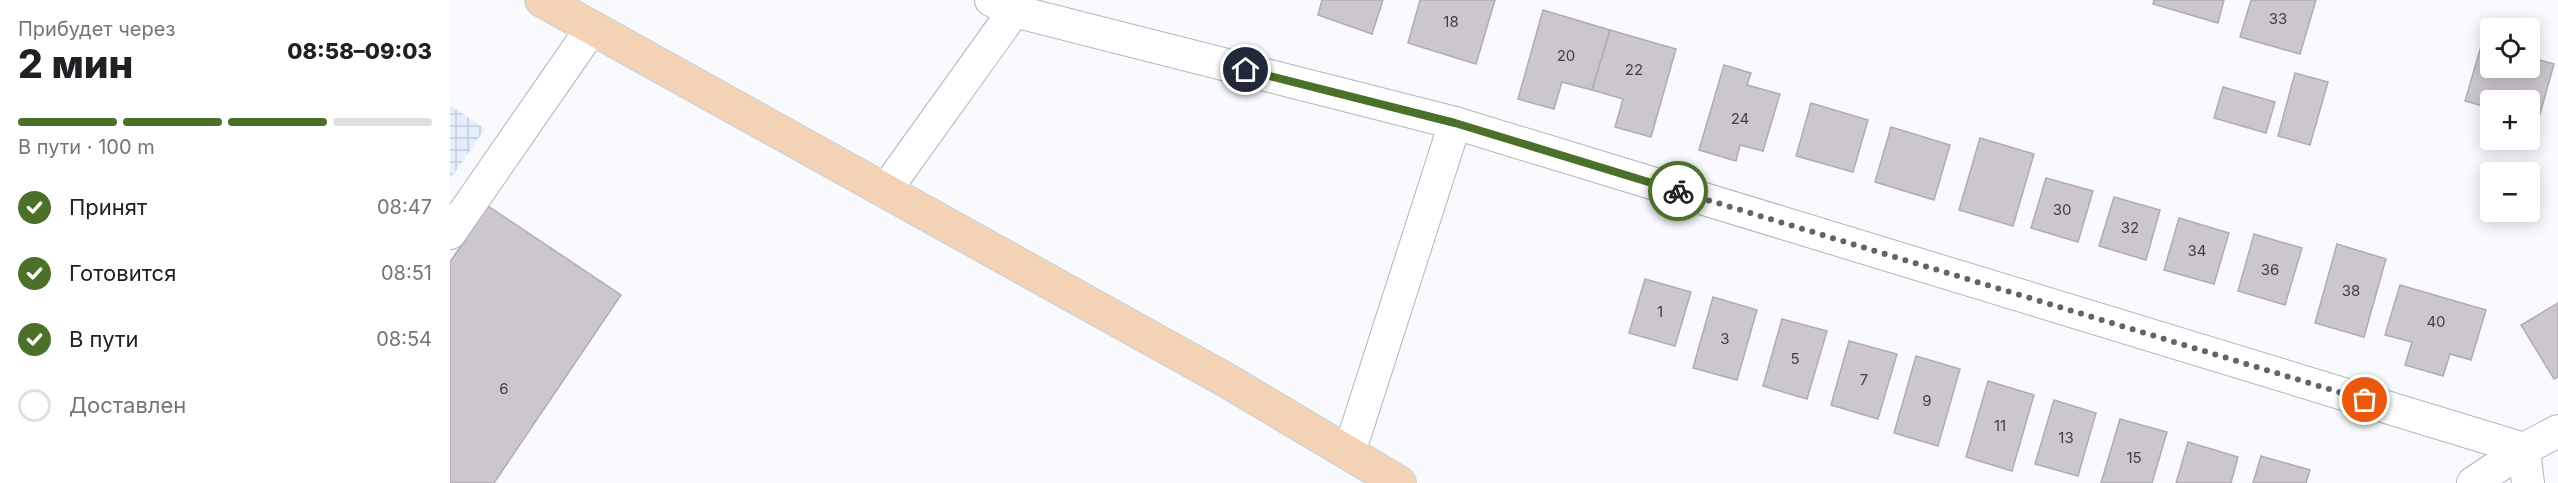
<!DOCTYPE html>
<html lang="ru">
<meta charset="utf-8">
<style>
body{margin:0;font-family:Inter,sans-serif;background:#f6f6f6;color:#202124;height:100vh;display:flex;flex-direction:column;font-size:22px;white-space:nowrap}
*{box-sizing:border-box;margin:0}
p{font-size:20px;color:#757577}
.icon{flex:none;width:33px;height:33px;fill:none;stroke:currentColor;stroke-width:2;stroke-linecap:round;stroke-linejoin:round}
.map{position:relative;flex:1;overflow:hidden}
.drawer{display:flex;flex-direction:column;background:#fff;width:450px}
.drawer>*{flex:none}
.tools{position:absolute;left:2030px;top:18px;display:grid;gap:12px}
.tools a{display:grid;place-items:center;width:60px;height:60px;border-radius:6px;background:#fff;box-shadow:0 3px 15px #0003;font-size:30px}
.pin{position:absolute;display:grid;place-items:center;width:51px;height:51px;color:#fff;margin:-26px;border:3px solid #fff;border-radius:50%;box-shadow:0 2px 6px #0007}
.courier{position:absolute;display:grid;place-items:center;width:60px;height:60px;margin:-30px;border:4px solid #4b702a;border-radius:50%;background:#fff;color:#222;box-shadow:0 2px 8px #0007}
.overview em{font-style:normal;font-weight:800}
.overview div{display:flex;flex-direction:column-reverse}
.overview{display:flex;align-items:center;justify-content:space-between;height:102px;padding:0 18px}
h1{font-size:39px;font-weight:800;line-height:45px}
.bar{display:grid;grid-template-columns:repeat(4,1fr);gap:9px 6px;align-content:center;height:72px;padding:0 18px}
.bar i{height:8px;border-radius:4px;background:#e0e0e0}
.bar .selected{background:#4b702a}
.bar p{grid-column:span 4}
ol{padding:0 18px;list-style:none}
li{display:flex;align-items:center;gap:18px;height:66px}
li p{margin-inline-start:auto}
li .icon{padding:6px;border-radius:50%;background:#4b702a;color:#fff;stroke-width:4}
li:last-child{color:#757577}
li i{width:33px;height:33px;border:3px solid #e0e0e0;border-radius:50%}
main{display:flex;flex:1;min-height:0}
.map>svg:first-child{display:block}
.industrial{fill:url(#industrial-grid)}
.building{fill:#ccc6ce;stroke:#b1acb3;stroke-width:1.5}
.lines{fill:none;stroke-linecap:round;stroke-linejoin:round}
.minor-casing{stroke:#b0b6bd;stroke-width:34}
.major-casing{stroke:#d4d5d5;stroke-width:36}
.minor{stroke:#fff;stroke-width:32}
.major{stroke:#f3d2b5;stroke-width:33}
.done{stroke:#626467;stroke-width:6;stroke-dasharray:0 10.8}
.route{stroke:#4b702a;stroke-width:8}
.labels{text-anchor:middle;stroke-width:6;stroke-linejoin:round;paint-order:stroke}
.number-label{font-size:15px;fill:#404044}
</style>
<main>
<section class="drawer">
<div class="overview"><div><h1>2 мин</h1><p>Прибудет через</p></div><em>08:58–09:03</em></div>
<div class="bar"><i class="selected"></i><i class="selected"></i><i class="selected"></i><i></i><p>В пути · 100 m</p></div>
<ol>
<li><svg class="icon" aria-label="check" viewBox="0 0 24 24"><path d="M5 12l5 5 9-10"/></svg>Принят<p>08:47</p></li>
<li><svg class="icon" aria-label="check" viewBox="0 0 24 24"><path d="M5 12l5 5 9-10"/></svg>Готовится<p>08:51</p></li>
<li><svg class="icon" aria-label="check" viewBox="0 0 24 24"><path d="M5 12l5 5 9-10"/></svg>В пути<p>08:54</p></li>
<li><i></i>Доставлен</li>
</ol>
</section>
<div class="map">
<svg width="2108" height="483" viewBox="0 0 2108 483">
<defs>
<pattern id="industrial-grid" width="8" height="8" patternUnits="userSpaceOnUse" patternTransform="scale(1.5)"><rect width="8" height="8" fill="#e4effd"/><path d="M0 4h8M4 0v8" fill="none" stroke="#c3ccd8"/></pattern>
</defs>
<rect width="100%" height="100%" fill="#f8fafd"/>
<polygon class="industrial" points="0,105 35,129 0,179"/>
<g class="building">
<polygon points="872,0 933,0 922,34 868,15"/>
<polygon points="970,0 1045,0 1026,64 958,43"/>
<polygon points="1704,0 1774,0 1768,23 1703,4"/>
<polygon points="1801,0 1866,0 1850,54 1790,37"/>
<polygon points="1093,10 1160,30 1142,90 1112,82 1104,109 1068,99"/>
<polygon points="1160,30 1226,49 1201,137 1165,127 1173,99 1142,90"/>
<polygon points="2032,43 2040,45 2040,68 2079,68 2079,57 2104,64 2088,121 2079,119 2079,100 2040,100 2040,108 2015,101"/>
<polygon points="1274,65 1301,73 1297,85 1330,94 1313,151 1290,145 1286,161 1249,150"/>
<polygon points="1845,73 1878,82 1860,145 1828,136"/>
<polygon points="1773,87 1825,102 1816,133 1764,118"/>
<polygon points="1361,103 1418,120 1403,172 1346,156"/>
<polygon points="1441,127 1500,145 1484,200 1425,182"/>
<polygon points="1530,138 1584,154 1563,226 1509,210"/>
<polygon points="1596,178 1643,191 1628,242 1581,228"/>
<polygon points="1664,197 1710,210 1696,260 1649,246"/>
<polygon points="38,206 171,295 44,483 0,483 0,262"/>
<polygon points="1729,218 1779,233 1764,284 1714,270"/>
<polygon points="1804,234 1852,248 1835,305 1788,291"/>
<polygon points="1887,244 1936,259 1914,337 1865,323"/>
<polygon points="1195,279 1241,292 1225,346 1179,333"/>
<polygon points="1950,285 2036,310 2021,360 2000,354 1993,376 1955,365 1962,342 1935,335"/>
<polygon points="1263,297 1307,310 1287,380 1243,368"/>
<polygon points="2108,303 2108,377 2104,379 2071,325"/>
<polygon points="1332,319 1377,331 1357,399 1313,386"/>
<polygon points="1399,341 1447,354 1428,419 1381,405"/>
<polygon points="1466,356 1510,369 1488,446 1444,433"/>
<polygon points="1538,381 1584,395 1562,471 1516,457"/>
<polygon points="1604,400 1646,413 1628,476 1585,464"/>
<polygon points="1670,419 1717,432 1702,483 1651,483"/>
<polygon points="1738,442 1788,457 1781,483 1726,483"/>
<polygon points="1811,456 1860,470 1856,483 1803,483"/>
</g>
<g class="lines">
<defs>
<g id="minor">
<polyline points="541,0 564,11 1005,123 2074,449"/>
<polyline points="435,191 564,11"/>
<polyline points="0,233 142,28"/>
<polyline points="2074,449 2078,483"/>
<polyline points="899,453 1005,123"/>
<polyline points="2023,483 2074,449 2108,431"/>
</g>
<polyline id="major" points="92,0 776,380 949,483"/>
</defs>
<use href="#minor" class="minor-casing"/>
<use href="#major" class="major-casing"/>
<use href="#minor" class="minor"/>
<use href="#major" class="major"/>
</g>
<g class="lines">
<polyline class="done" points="1228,191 1915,400"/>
<polyline class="route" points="796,70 1005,123 1228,191"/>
</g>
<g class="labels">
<g class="number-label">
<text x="1828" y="24">33</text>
<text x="1001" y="27">18</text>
<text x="1116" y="61">20</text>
<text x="1184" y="75">22</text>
<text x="1290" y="124">24</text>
<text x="1612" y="215">30</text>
<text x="1680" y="233">32</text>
<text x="1747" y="256">34</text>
<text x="1820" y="275">36</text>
<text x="1901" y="296">38</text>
<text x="1210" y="317">1</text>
<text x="1986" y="327">40</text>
<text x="1275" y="344">3</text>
<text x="1345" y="364">5</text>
<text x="1414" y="385">7</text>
<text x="54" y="394">6</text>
<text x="1477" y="406">9</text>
<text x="1550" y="431">11</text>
<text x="1616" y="443">13</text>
<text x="1684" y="463">15</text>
</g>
</g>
</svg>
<div class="tools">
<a><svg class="icon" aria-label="locate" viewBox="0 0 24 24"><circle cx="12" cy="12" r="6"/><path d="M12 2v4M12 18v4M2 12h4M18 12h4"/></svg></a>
<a>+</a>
<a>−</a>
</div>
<div class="pin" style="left:1915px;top:400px;background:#ea580c"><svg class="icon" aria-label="bag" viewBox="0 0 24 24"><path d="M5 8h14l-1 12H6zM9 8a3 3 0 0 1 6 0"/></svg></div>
<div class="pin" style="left:796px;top:70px;background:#1f2937"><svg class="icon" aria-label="home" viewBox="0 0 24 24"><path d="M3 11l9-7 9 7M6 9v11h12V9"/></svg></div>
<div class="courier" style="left:1228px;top:191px"><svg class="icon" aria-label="bike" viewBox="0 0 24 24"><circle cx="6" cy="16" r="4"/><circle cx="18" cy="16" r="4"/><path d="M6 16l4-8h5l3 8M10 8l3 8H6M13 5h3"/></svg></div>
</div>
</main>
